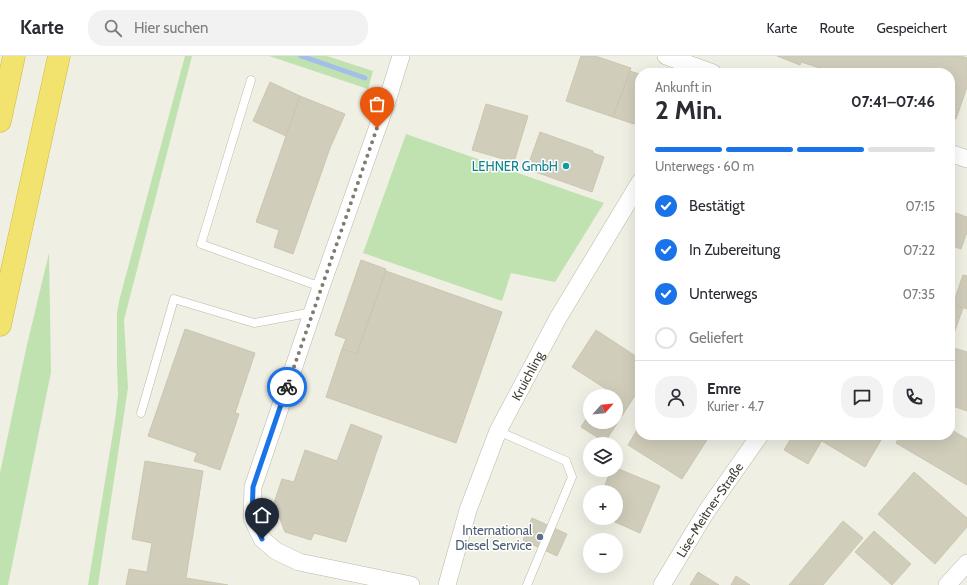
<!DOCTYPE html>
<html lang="de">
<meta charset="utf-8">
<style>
body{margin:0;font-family:Cabin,sans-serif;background:#f2f2f3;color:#2b2b33;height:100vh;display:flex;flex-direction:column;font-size:15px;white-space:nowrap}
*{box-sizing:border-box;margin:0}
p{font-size:13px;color:#7c7c81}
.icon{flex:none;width:22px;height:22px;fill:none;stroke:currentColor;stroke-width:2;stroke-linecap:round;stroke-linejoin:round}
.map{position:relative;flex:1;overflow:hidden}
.panel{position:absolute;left:635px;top:12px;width:320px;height:372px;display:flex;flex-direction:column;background:#fff;border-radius:16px;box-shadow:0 4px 16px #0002}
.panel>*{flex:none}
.needle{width:26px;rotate:63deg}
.fabs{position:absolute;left:583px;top:333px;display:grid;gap:8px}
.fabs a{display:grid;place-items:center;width:40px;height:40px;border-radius:50%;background:#fff;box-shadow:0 4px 16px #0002;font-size:20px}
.pin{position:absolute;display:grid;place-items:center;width:34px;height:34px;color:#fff;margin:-41px -17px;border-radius:50% 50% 50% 0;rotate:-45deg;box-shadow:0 0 4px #0007}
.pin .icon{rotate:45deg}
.courier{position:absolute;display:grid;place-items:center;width:40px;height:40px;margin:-20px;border:3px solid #1a73e8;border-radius:50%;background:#fff;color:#222;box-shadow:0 1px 5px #0007}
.headline em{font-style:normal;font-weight:700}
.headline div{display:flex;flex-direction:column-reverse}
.headline{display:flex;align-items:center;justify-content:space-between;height:68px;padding:0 20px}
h1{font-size:26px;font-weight:700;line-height:30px}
.bar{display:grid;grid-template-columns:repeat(4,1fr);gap:6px 4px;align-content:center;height:48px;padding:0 20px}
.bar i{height:5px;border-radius:3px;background:#e1e1e2}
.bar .selected{background:#1a73e8}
.bar p{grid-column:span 4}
.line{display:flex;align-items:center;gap:10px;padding:0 20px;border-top:1px solid #e1e1e2}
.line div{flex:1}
.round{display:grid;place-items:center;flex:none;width:42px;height:42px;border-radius:16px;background:#f2f2f3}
ol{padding:0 20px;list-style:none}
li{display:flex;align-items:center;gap:12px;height:44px}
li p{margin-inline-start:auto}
li .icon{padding:4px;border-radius:50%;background:#1a73e8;color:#fff;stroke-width:4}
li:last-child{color:#7c7c81}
li i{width:22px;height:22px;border:2px solid #e1e1e2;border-radius:50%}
header{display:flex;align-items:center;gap:24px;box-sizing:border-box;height:56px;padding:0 20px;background:#fff;border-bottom:1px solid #e1e1e2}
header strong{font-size:19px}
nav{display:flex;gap:22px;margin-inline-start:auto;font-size:14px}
.search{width:280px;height:36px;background:#f2f2f3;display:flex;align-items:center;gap:10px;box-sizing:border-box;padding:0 14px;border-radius:16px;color:#7c7c81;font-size:15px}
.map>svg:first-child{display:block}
.green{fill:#c0e2b0}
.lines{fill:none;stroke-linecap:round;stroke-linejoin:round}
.stream{stroke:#a4bee9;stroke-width:5}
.building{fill:#d1cdbb;stroke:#cbc6ae}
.service-casing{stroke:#bbb8a8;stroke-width:9}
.minor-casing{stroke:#bbb8a8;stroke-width:18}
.motorway-casing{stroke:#cfba40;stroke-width:23}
.service{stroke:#fff;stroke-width:8}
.minor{stroke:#fff;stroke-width:17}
.motorway{stroke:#f1e36e;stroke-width:22}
.done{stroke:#7f7d72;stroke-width:4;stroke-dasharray:0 7.2}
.route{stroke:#1a73e8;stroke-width:5}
.culture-dot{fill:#0f9aa8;stroke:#fff;stroke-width:1.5}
.service-dot{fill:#5c6f8a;stroke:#fff;stroke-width:1.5}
.labels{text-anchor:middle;stroke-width:3;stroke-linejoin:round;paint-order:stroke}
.culture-label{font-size:13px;fill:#0d838f;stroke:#fff;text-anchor:end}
.street-label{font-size:13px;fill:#424035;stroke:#fff}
.service-label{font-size:13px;fill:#4e5e75;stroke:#fff;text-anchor:end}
</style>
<header>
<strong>Karte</strong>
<div class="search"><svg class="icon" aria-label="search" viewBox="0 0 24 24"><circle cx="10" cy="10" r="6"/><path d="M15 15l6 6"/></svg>Hier suchen</div>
<nav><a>Karte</a><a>Route</a><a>Gespeichert</a></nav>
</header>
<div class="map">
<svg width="967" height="529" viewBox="0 0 967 529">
<rect width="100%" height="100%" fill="#f0efe4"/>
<g class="green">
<polygon points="185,0 192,0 124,264 128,332 98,529 88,529 115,364 118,339 117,311 117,257 119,245"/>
<polygon points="269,0 327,0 373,15 368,33"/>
<polygon points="406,78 604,147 555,226 511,217 502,245 363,197"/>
<polygon points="49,197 51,316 8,529 0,529 0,417 26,293"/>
</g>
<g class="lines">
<polyline class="stream" points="301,0 365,22"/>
</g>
<g class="building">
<polygon points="581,0 595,0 631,12 613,61 566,45"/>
<polygon points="777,0 961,0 967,2 967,31 956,63 950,61 950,17 824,17 819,15 820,12 801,6 800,9"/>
<polygon points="630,15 639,18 636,27 640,29 640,56 634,68 613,61"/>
<polygon points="270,26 300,40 286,80 253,65"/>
<polygon points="300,40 345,58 330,92 293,198 274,191 279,174 256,166"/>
<polygon points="486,48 528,60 514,106 472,94"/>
<polygon points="540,76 593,95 593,97 604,101 592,136 530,114 533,106 530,104"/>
<polygon points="950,155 967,161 967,176 961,193 950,189"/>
<polygon points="361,204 386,213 357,298 342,293 346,283 335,279"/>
<polygon points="386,215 502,256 456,387 326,341 342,293 357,298"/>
<polygon points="963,219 967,220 967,253 953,248"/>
<polygon points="950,247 963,252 954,277 950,275"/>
<polygon points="185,273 255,297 235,357 239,358 220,414 194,405 197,397 148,380"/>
<polygon points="596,274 640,303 640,332 605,386 581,371 590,357 590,366 616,366 616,340 601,340 606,333 572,311"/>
<polygon points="950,291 967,296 967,355 950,349"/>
<polygon points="351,368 382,380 346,486 314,477 311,484 285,476 274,447 282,423 294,426 305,394 337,405"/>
<polygon points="640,369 640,379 710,379 682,423 628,389"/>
<polygon points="950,373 967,383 967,429 896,387 900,379 950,379"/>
<polygon points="793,379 825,379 808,408 784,394"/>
<polygon points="825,379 884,379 865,411 822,385"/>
<polygon points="145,405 203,415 186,522 228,529 126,529 129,513 147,516 152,487 132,483"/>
<polygon points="616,412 660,430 640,477 606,462 616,462 616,436 602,436 611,414 616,414"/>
<polygon points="914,416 967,462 967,471 935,508 878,458"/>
<polygon points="532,462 567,478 557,500 523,484"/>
<polygon points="843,465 863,482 823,529 789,529"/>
<polygon points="874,475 911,508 892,529 855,496"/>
<polygon points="698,516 719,529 690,529"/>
<polygon points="736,520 750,529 731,529"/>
</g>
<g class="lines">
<defs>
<g id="service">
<polyline points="251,24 201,188 321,231"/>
<polyline points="141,357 174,243 254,267 313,256"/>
<polyline points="498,375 566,405 572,421 527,529"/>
</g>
<g id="minor">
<polyline points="401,0 387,45 321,231 253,431 252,462 262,483 276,495 299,506 411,529"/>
<polyline points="666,0 713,17"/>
<polyline points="950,97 967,103"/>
<path id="s1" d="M447,529l21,-75 30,-79 60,-113 82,-136"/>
<path id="s2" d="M662,529l44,-73 54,-77"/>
<polyline points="947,529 967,507"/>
</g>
<g id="motorway">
<polyline points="0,65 14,0"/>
<polyline points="0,269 59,0"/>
</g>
</defs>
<use href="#service" class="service-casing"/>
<use href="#minor" class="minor-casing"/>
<use href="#motorway" class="motorway-casing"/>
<use href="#service" class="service"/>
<use href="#minor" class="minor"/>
<use href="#motorway" class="motorway"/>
</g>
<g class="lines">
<polyline class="done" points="287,331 377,72"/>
<polyline class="route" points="262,483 252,462 253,431 287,331"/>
</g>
<circle class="culture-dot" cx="566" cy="110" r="4"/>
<circle class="service-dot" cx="540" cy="481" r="4"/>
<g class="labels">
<g class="culture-label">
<text x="558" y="115">LEHNER GmbH</text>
</g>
<g class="street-label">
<text dy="5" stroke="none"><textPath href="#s1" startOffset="225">Kruichling</textPath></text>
<text dy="5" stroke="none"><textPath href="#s2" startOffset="89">Lise-Meitner-Straße</textPath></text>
</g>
<g class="service-label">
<text x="532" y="479">International<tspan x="532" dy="15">Diesel Service</tspan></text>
</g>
</g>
</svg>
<div class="fabs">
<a><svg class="needle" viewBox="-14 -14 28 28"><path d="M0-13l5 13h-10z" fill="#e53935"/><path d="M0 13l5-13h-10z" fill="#7c7c81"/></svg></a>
<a><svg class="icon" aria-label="layers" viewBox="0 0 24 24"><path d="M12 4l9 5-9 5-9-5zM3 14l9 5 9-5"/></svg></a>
<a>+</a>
<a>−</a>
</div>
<div class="pin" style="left:377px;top:72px;background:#ea580c"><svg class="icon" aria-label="bag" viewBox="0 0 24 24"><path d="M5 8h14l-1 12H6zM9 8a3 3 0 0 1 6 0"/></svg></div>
<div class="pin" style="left:262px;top:483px;background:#1f2937"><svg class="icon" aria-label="home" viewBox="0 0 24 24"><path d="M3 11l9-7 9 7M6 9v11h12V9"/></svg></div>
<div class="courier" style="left:287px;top:331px"><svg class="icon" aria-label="bike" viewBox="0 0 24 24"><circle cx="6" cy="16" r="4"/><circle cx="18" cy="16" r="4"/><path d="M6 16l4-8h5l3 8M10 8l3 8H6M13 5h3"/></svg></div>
<section class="panel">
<div class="headline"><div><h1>2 Min.</h1><p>Ankunft in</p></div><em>07:41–07:46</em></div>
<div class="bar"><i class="selected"></i><i class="selected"></i><i class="selected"></i><i></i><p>Unterwegs · 60 m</p></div>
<ol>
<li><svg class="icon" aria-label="check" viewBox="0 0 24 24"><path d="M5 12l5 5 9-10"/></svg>Bestätigt<p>07:15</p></li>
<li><svg class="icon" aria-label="check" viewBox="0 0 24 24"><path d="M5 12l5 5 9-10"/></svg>In Zubereitung<p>07:22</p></li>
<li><svg class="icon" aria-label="check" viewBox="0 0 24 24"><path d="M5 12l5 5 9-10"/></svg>Unterwegs<p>07:35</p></li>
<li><i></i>Geliefert</li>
</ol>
<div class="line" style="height:72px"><a class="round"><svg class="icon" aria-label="person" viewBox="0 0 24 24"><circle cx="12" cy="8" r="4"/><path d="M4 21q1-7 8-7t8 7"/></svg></a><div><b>Emre</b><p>Kurier · 4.7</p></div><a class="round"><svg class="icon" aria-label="chat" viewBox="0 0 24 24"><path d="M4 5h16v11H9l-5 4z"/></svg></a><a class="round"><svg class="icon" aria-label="phone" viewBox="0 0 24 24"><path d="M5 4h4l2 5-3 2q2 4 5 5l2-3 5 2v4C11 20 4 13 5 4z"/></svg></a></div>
</section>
</div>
